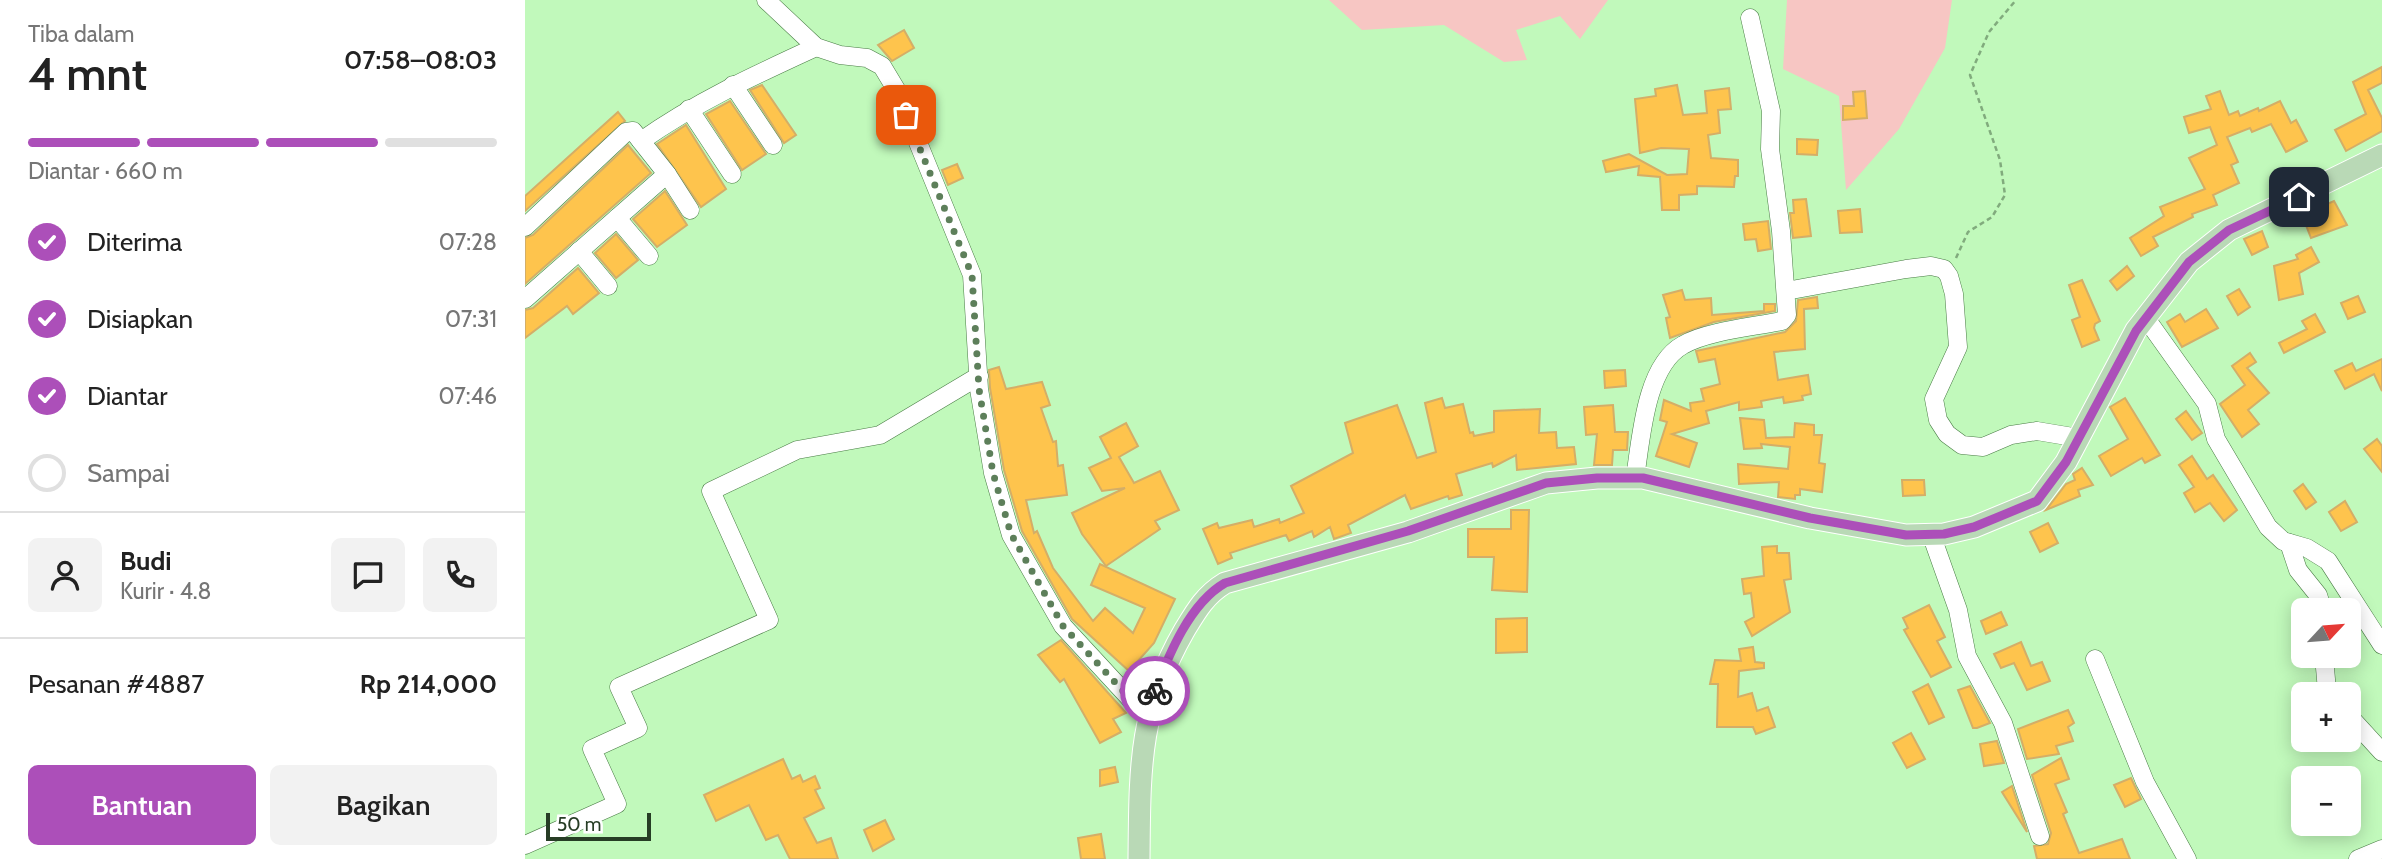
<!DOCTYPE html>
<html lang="id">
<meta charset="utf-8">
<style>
body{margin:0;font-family:Cabin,sans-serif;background:#f2f2f2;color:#222;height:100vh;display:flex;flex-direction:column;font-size:26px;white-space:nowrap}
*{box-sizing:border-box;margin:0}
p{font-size:23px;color:#767676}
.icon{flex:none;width:38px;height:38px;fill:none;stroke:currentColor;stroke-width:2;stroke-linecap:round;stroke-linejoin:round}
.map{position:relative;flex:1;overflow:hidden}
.drawer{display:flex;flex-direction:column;background:#fff;width:525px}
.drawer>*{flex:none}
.needle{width:46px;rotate:64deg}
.fabs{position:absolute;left:1766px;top:598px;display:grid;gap:14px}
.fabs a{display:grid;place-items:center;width:70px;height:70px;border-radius:10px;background:#fff;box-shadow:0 4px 18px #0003;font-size:35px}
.scale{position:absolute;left:21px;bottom:18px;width:105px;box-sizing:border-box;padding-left:7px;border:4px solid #273d25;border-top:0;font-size:19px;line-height:24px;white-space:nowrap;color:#273d25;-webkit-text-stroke:5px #fff;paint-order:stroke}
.pin{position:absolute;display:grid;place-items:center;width:60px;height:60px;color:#fff;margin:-30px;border-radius:14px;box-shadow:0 4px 10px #0006}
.courier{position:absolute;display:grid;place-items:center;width:70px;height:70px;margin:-35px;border:5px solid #ac4fb9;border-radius:50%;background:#fff;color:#222;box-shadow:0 2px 9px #0007}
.headline em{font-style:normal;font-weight:600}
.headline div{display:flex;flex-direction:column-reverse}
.headline{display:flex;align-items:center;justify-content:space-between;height:119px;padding:0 28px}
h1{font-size:46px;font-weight:600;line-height:52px}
.bar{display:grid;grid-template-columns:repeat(4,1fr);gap:10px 7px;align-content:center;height:84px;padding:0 28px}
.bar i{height:9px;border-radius:5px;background:#e0e0e0}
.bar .on{background:#ac4fb9}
.bar p{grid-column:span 4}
.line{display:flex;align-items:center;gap:18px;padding:0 28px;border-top:2px solid #e0e0e0}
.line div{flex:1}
.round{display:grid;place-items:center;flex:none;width:74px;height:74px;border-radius:10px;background:#f2f2f2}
ol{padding:0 28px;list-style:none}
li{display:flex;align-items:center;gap:21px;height:77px}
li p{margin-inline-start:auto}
li .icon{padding:7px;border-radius:50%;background:#ac4fb9;color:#fff;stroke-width:4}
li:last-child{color:#767676}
li i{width:38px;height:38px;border:4px solid #e0e0e0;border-radius:50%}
.action{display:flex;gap:14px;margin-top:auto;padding:14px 28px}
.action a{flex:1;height:80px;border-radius:10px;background:#ac4fb9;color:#fff;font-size:28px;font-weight:600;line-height:80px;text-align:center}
.action a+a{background:#f2f2f2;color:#222}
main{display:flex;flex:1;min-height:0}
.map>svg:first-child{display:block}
.green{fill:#f7c6c3}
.building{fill:#fec44d;stroke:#d4ae67;stroke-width:2}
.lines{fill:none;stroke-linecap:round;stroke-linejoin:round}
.minor-casing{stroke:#497c45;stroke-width:19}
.major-casing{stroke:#fff;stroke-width:23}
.path{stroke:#81ab7d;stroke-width:2.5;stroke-dasharray:5 3.5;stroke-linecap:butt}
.minor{stroke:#fff;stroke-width:18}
.major{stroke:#b9d9b6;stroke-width:21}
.done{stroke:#5d7f5a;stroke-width:7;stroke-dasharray:0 12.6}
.route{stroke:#ac4fb9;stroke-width:9}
</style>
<main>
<section class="drawer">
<div class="headline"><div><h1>4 mnt</h1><p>Tiba dalam</p></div><em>07:58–08:03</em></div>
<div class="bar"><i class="on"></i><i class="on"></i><i class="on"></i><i></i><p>Diantar · 660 m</p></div>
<ol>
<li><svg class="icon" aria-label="check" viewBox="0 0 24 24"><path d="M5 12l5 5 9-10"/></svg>Diterima<p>07:28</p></li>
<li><svg class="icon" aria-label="check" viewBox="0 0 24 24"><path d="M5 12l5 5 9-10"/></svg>Disiapkan<p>07:31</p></li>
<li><svg class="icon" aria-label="check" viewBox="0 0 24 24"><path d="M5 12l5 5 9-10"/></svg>Diantar<p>07:46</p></li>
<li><i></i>Sampai</li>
</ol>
<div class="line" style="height:126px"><a class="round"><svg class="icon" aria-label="person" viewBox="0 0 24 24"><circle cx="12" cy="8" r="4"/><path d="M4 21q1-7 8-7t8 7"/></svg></a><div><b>Budi</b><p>Kurir · 4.8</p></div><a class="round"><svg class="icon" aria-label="chat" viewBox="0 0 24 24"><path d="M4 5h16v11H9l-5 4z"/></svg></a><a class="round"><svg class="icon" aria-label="phone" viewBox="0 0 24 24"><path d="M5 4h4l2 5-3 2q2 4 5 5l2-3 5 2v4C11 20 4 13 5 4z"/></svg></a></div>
<div class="line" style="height:91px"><div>Pesanan #4887</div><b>Rp 214,000</b></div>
<div class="action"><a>Bantuan</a><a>Bagikan</a></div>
</section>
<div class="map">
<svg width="1857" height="859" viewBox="0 0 1857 859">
<rect width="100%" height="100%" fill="#c1f9bb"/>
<g class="green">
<polygon points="804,0 1083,0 1055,39 1035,16 991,30 1002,60 979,62 919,25 837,30"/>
<polygon points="1262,0 1427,0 1420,48 1374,129 1321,190 1314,96 1258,69"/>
</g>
<g class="building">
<polygon points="379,30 389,48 367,61 353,45"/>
<polygon points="1857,67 1857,83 1843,90 1857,118 1857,131 1821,151 1810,130 1841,114 1828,82"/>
<polygon points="237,85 271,135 259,143 225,90"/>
<polygon points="1152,85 1158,115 1182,113 1180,91 1204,88 1206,109 1193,110 1195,133 1183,135 1186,158 1213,160 1213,176 1210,176 1209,187 1172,186 1172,194 1154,195 1154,210 1137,210 1135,177 1113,175 1114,166 1081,172 1078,161 1104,154 1142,175 1162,174 1164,149 1136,148 1115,153 1110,99 1131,96 1130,89"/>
<polygon points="1340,91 1342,118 1318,120 1318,106 1329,106 1328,92"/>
<polygon points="1695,91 1704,115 1713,111 1715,116 1733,108 1734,111 1755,101 1766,123 1771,120 1782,141 1761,152 1746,124 1727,132 1725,128 1702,137 1713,162 1706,165 1714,183 1688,195 1692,205 1667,214 1668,217 1628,237 1633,246 1616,256 1605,238 1639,216 1635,207 1680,189 1664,158 1692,145 1685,127 1664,133 1659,117 1686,109 1681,96"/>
<polygon points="205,101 241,154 217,170 181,114"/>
<polygon points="93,112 100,121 0,211 0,196"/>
<polygon points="161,125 201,189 176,207 132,144"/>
<polygon points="1272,139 1293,140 1292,155 1272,154"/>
<polygon points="103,145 126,173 0,284 0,238 8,235"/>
<polygon points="432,164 438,178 423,185 417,170"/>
<polygon points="140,191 162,225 132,247 108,219"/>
<polygon points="1281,199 1286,236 1268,238 1265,213 1269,213 1268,200"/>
<polygon points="1809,201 1822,225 1786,238 1777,215"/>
<polygon points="1335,209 1337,232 1315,233 1313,211"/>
<polygon points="1243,221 1246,249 1233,251 1231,239 1220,240 1218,224"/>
<polygon points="1737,231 1743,247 1727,255 1719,239"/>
<polygon points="91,234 113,260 91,278 70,253"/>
<polygon points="1786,247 1794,262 1774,273 1778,294 1754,300 1749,266 1773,259 1771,255"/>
<polygon points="1602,266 1609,276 1592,290 1585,281"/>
<polygon points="53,268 74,293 48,314 42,306 0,338 0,310 8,308"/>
<polygon points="1557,280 1575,321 1570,324 1569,328 1574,340 1557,347 1547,320 1555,317 1544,285"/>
<polygon points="1714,289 1725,307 1713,315 1702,296"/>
<polygon points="1157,290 1160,300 1186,298 1187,315 1239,311 1239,304 1250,304 1250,311 1189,322 1145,338 1141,318 1145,317 1138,295"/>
<polygon points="1833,296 1840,312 1823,319 1816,303"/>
<polygon points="1292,297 1293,308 1279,309 1280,349 1249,352 1253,380 1283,375 1286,394 1277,396 1278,400 1259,403 1258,397 1236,401 1237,407 1214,410 1214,402 1181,411 1184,423 1147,434 1172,443 1164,467 1131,456 1142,422 1135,420 1139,400 1166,411 1165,403 1179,401 1176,389 1195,384 1190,359 1174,362 1171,351 1260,332 1271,321 1273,300"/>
<polygon points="1681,309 1693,328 1657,347 1642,322 1655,314 1660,322"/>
<polygon points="1790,314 1800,332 1759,353 1754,343 1782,329 1777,321"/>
<polygon points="1725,353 1731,362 1722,368 1744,393 1723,410 1734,424 1717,437 1695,404 1720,385 1707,366"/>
<polygon points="1857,359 1857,391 1849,374 1820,389 1810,371 1827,363 1831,371"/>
<polygon points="474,367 481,389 517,382 525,405 516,408 528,442 531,441 533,466 538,465 542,495 501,500 509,533 512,531 528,568 568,621 580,608 608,633 620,608 566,585 575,564 650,599 629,643 604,671 547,619 497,531 479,470 465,388 464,370"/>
<polygon points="1100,370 1101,386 1080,388 1079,371"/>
<polygon points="917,398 920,408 938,404 945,433 948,432 949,436 969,432 969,411 1015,409 1014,433 1031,432 1032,448 1049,447 1051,464 992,470 991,455 968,467 967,463 931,474 937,495 924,499 923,496 886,509 880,495 823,525 826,533 809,539 805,527 789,537 787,531 764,541 761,535 705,553 707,558 693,564 678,529 692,523 694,528 727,520 729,527 754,519 755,523 779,513 766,486 828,453 820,423 872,405 892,458 911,452 900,403"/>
<polygon points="1600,398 1635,455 1620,463 1617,458 1586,476 1574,456 1603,439 1585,407"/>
<polygon points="1088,405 1090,432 1103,432 1102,450 1088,450 1087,465 1069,465 1072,434 1061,435 1059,407"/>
<polygon points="1661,411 1677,433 1667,440 1651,419"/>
<polygon points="1215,418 1239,420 1241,438 1269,437 1270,423 1289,425 1289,435 1297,435 1294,463 1300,464 1297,492 1275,489 1275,495 1270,495 1270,499 1253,497 1254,482 1214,484 1213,464 1263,469 1265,447 1236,444 1237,448 1219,449"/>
<polygon points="601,423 613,446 594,457 609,483 635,471 654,510 630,521 635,529 581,566 557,534 547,513 600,488 577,491 564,468 586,458 575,437"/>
<polygon points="1852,439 1857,446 1857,472 1839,449"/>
<polygon points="1667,456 1682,479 1688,475 1712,510 1699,521 1685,503 1670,512 1659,493 1669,487 1654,465"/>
<polygon points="1557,468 1568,485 1553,490 1555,496 1521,510 1541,484 1550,480 1548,474"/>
<polygon points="1377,480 1399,480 1400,495 1378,496"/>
<polygon points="1778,484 1791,502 1781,509 1769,491"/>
<polygon points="1820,501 1832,522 1816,531 1804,512"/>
<polygon points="986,510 1004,510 1002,592 967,590 969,557 943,557 943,529 986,529"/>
<polygon points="1523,523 1533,543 1515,552 1505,532"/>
<polygon points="1252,546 1252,553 1264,553 1266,579 1259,580 1265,612 1227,636 1220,622 1229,617 1226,593 1219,594 1217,579 1239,576 1237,547"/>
<polygon points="1404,605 1420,637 1412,641 1426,667 1406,677 1379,630 1383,628 1378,618"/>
<polygon points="1476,612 1482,625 1461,634 1456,621"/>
<polygon points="1002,618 1002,652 971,653 971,619"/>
<polygon points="536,640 601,713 588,719 596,732 575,743 539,679 535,682 513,655"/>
<polygon points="1496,642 1506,666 1517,662 1525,681 1502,690 1489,663 1476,668 1469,654"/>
<polygon points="1228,647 1230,662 1239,663 1239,668 1214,671 1213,697 1227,693 1232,711 1243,707 1250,727 1231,734 1228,727 1192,727 1193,684 1185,684 1190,660 1216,661 1214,649"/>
<polygon points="1403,684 1419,717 1404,724 1388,692"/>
<polygon points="1445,686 1465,723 1452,728 1448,728 1433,690"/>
<polygon points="1543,710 1549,723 1543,727 1548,741 1531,746 1534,754 1502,759 1493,729"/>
<polygon points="1386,733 1400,759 1382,768 1368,743"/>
<polygon points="1472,741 1479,763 1459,766 1455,744"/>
<polygon points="1536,758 1544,779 1530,784 1542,812 1538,814 1554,853 1597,839 1605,859 1512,859 1509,846 1523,844 1526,833 1507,775"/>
<polygon points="258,759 267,779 275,775 278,782 290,776 295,788 290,790 299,808 279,818 292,843 306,838 313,859 265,859 253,835 241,840 224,805 191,821 179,795"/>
<polygon points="590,767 593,782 575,786 575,770"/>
<polygon points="1606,778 1616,799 1600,807 1589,785"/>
<polygon points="1487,786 1502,832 1477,792"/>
<polygon points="360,820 369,839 348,851 339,830"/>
<polygon points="576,834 580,859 556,859 553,838"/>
</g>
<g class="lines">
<defs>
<g id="minor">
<polyline points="241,0 291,47 315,55 342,58 357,66 372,91 447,275 454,389 468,473 486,535 538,626 622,717"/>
<polyline points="208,85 248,145"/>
<polyline points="164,109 207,174"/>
<path d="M116,141c55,-39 114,-66 175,-94"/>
<polyline points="142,174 165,210"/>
<polyline points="92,218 124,256"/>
<polyline points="0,227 101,132 108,131 142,174 0,299"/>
<polyline points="54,251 83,286"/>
<polyline points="1261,291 1381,269 1406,266 1419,269 1424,276 1429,294 1433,347 1409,399 1413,420 1422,434 1437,445 1458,447 1486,435 1512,431 1554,438"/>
<polyline points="1620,317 1682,404 1691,439 1743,527 1758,541 1782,548 1803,561 1857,645"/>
<path d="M1110,478c6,-38 10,-112 48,-133 24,-14 70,-18 99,-24l5,-6 -6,-84 -11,-82 1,-38 -21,-93"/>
<polyline points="1406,534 1433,610 1442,656 1478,723 1515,836"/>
<polyline points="1764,543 1773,570 1793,595 1798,611"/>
<polyline points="1799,656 1802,691 1805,695"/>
<polyline points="1570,659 1620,782 1662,859"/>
<polyline points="1824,716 1857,752"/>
<polyline points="0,845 92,804 67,749 113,728 94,687 244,620 186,491 272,450 355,435 454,376"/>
<polyline points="1833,859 1857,849"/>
</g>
<path id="major" d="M614,859c1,-89 -1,-148 45,-228 12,-20 21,-36 41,-48l183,-51 138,-49 51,-5h46l167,40 96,17 38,-1 30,-7 63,-26 29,-39 70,-132 53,-68 40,-32 153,-75"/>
</defs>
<use href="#minor" class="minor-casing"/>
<use href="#major" class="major-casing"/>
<polyline class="path" points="1431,258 1443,232 1467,217 1480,195 1475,160 1445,75 1464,32 1491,0"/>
<use href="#minor" class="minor"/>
<use href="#major" class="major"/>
</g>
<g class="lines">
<polyline class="done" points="381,115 447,275 454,389 468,473 486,534 538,626 622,717 630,691"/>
<path class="route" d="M630,691c14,-37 35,-88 70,-108l183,-52 138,-48 51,-5h46l167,40 96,17 38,-1 30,-7 63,-26 29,-39 70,-131 53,-69 40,-32 70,-33"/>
</g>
</svg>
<div class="fabs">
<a><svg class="needle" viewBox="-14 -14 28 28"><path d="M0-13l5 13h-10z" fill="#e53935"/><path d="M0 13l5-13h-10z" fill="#767676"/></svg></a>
<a>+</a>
<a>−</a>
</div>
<div class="scale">50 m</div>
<div class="pin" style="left:381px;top:115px;background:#ea580c"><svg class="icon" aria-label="bag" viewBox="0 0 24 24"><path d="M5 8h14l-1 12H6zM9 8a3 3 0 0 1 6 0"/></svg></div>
<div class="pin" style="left:1774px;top:197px;background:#1f2937"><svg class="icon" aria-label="home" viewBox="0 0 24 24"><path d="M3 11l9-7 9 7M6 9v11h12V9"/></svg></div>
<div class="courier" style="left:630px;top:691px"><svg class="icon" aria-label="bike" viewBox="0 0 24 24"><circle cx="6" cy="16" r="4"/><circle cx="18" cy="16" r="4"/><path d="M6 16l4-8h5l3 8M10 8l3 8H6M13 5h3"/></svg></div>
</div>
</main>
